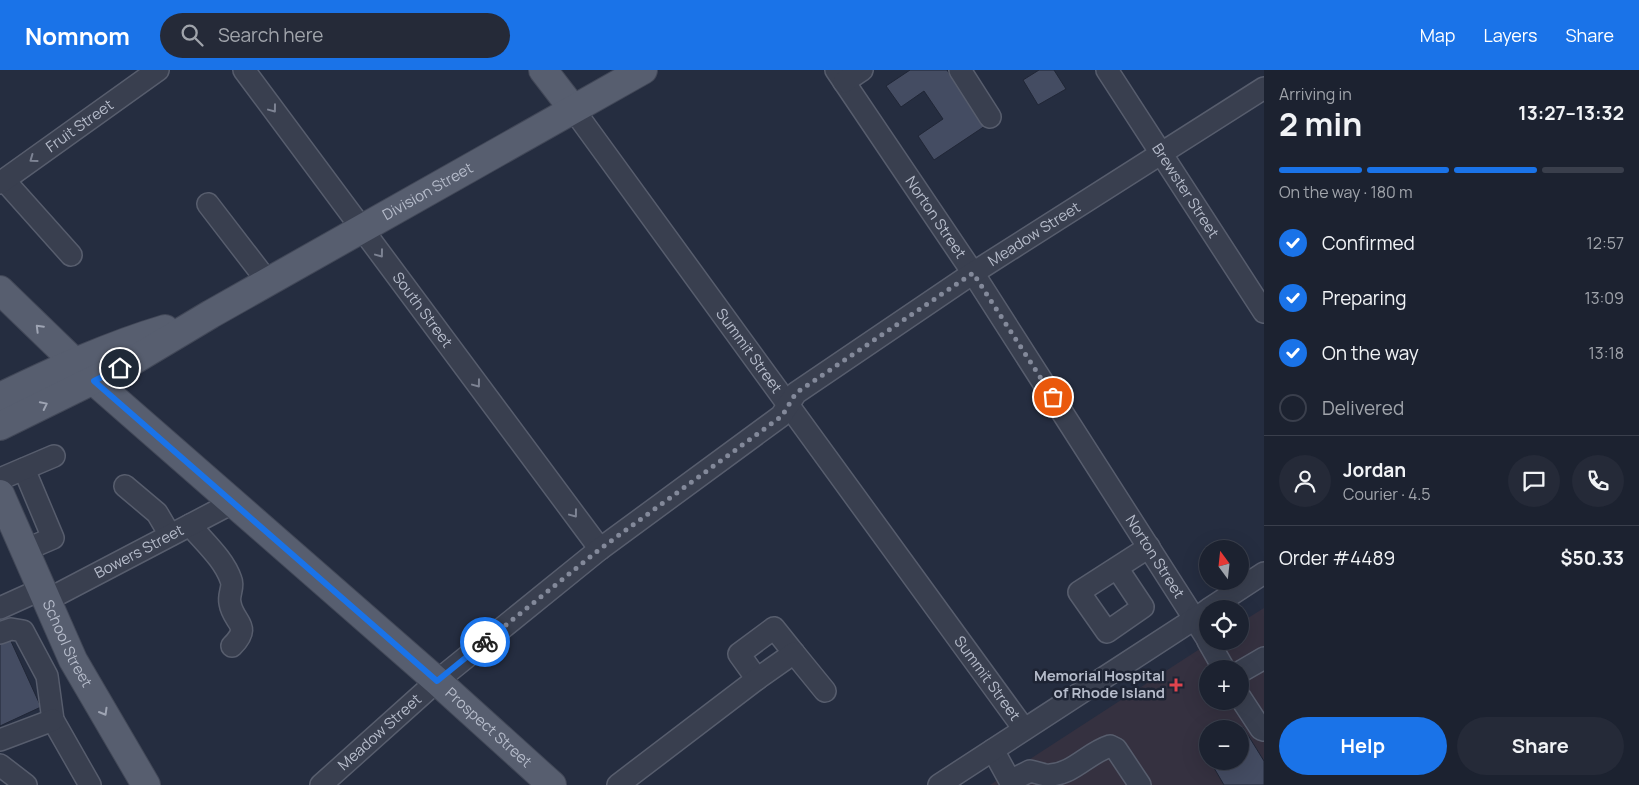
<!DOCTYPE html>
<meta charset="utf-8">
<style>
body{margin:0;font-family:Manrope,sans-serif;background:#252a38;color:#f1f3f6;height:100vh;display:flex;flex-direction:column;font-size:19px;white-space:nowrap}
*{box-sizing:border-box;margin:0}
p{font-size:16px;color:#a0a4ab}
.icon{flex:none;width:28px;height:28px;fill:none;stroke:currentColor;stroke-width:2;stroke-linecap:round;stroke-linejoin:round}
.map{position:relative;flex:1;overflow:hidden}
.panel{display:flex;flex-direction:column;background:#1c2230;width:375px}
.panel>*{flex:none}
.needle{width:32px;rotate:345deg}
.controls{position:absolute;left:1199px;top:470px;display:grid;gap:10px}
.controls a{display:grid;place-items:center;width:50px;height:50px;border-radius:50%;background:#1c2230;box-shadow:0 5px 20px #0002,0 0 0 1px #3a3f4c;font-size:25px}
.pin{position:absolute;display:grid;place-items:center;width:42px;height:42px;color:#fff;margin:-21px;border:2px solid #fff;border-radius:50%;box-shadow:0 1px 5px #0007}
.courier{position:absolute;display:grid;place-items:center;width:50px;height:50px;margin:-25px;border:4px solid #1a73e8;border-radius:50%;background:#fff;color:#222;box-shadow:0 1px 6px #0007}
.summary em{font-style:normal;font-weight:700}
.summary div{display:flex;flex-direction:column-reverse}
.summary{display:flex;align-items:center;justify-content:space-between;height:85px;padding:0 15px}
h1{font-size:32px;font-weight:700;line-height:38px}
.bar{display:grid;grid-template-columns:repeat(4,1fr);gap:8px 5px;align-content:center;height:60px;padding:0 15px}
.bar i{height:6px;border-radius:4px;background:#3a3f4c}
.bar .current{background:#1a73e8}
.bar p{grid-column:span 4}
.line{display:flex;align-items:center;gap:12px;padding:0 15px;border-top:1px solid #3a3f4c}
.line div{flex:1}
.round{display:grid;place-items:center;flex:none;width:52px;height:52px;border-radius:26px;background:#252a38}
ol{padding:0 15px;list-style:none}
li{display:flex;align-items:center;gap:15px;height:55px}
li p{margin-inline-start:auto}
li .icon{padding:5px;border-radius:50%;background:#1a73e8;color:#fff;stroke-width:4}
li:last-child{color:#a0a4ab}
li i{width:28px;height:28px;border:2px solid #3a3f4c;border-radius:50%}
.button{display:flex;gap:10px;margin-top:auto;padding:10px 15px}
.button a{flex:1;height:58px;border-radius:30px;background:#1a73e8;color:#fff;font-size:20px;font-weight:700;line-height:58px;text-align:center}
.button a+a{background:#252a38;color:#f1f3f6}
header{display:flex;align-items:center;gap:30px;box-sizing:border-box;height:70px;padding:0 25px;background:#1a73e8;color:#fff}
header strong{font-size:24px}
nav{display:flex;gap:28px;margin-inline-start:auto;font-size:18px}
.search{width:350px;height:45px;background:#252a38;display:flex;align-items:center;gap:12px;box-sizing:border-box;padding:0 18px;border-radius:28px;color:#a0a4ab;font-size:19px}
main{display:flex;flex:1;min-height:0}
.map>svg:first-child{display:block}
.medical{fill:#353140;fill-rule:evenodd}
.building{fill:#444c62;stroke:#202636}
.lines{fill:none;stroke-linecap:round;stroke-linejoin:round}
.minor-casing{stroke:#575d6d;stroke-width:24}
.major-casing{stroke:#424858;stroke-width:30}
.minor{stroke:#393f4f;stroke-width:21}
.major{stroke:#575e6f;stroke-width:28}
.oneway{stroke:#7d8393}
.oneway2{stroke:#9ea4b3}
.done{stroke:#83899a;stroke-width:5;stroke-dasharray:0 9}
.route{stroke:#1a73e8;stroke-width:6}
.health-dot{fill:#e0444e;stroke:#1e2434;stroke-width:2}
.labels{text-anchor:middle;stroke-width:5;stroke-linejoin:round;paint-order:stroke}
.street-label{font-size:15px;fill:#b5bbca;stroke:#1e2434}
.poi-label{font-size:15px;font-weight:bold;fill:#b5bbca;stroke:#1e2434;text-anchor:end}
</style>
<header>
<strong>Nomnom</strong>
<div class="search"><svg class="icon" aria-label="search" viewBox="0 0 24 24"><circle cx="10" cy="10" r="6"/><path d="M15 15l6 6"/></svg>Search here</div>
<nav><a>Map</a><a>Layers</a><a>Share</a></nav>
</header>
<main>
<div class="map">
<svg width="1264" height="715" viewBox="0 0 1264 715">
<rect width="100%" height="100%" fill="#252d40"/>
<path class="medical" d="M1264,538v177h-274l222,-144h28v-18zM1208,599h32v32h-32zM1208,659h32v32h-32z"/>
<g class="building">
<polygon points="910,0 947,0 985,56 934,90 918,66 943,49 924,21 901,37 886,16"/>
<polygon points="1039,0 1054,0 1066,19 1038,35 1023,10"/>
<polygon points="10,569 41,637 0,656 0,574"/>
<polygon points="1243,657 1264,691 1264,715 1224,715 1210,691 1240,691 1240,659"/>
</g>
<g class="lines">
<defs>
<g id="minor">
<path id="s1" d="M244,0l356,479"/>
<path id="s2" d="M836,0l137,203 235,367"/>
<polyline points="960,0 990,47"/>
<path id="s3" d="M1107,0l157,242"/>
<polyline points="844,12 862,0"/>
<path id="s4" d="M573,39l451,620"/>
<polyline points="4,110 71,185"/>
<path id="s5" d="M0,113l158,-113"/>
<polyline points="208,134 268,212"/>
<polyline points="24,399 53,468 25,480"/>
<polyline points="0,409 54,386"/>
<polyline points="125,416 157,443 170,465"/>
<path d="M190,455c14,17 34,34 41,55 3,7 -3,15 -1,23 3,20 23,22 2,43"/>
<polyline points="1117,498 1143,537 1107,562 1079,522 1149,477"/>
<path id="s6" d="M47,530l185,-97"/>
<polyline points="0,538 42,519"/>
<polyline points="1209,539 1264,503"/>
<polyline points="0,563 11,559 23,561 47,606 53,650 90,715"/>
<polyline points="1208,571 1224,599"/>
<polyline points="1240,602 1264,588"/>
<polyline points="757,609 739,584 774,558 794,583"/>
<polyline points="1240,627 1261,659 1264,660"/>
<polyline points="0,670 53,650"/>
<path d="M993,680l17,31 20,-10c6,1 14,5 20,4 23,-1 38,-22 60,-29l6,3 24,36"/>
<polyline points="0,695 26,715"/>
<path id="s7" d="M321,715l116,-104 163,-132 181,-133 15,-23 177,-120 291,-185"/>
<polyline points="618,715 757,609 794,583 825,621"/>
<polyline points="939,715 1208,540"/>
</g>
<g id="major">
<polyline points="543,0 573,39"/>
<path id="s8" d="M0,220l94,91 343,300 115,104"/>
<path d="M0,327c54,-26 108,-51 165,-68"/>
<path id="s9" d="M0,356l134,-66 77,-46 432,-244"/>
<path id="s10" d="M0,424l73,166 73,125"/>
</g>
</defs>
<use href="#minor" class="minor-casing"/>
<use href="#major" class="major-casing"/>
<use href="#minor" class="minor"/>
<use href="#major" class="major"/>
</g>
<defs><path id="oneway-chevron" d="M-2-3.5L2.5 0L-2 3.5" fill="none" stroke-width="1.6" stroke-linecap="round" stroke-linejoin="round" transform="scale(1.25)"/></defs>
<g class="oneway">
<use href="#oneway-chevron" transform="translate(273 39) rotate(53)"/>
<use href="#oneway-chevron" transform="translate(33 89) rotate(144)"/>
<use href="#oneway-chevron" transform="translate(380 184) rotate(53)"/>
<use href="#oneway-chevron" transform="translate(477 314) rotate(53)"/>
<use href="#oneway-chevron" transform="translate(574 444) rotate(53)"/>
</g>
<g class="oneway2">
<use href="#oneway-chevron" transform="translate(39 258) rotate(-135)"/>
<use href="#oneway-chevron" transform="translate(44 335) rotate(-26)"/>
<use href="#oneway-chevron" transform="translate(104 642) rotate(60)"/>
</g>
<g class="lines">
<polyline class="done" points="485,572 600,479 782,346 796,323 973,203 1053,327"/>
<polyline class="route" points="120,298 94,311 437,611 485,572"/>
</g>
<path class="health-dot" d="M1173.5 607.5h5v5h5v5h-5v5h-5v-5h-5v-5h5z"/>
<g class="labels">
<g class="street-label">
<text dy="5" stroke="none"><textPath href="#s5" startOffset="98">Fruit Street</textPath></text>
<text dy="5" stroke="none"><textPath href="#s3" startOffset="144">Brewster Street</textPath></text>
<text dy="5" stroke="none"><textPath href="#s9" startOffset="488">Division Street</textPath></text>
<text dy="5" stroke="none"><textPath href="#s2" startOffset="178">Norton Street</textPath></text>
<text dy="5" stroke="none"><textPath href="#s7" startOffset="904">Meadow Street</textPath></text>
<text dy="5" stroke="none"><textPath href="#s1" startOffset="299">South Street</textPath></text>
<text dy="5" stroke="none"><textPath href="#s4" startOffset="299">Summit Street</textPath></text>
<text dy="5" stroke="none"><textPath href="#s6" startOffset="104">Bowers Street</textPath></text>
<text dy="5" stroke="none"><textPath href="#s2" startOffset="582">Norton Street</textPath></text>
<text dy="5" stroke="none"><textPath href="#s10" startOffset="164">School Street</textPath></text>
<text dy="5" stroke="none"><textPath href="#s4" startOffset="704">Summit Street</textPath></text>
<text dy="5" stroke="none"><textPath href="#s8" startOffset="656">Prospect Street</textPath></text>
<text dy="5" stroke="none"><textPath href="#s7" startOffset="79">Meadow Street</textPath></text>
</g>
<g class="poi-label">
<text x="1165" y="611">Memorial Hospital<tspan x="1165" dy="17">of Rhode Island</tspan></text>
</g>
</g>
</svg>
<div class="controls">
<a><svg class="needle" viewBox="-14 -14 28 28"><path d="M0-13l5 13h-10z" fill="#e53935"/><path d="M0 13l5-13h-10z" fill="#a0a4ab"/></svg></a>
<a><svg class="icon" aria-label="locate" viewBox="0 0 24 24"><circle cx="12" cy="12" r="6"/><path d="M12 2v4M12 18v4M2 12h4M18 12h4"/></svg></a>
<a>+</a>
<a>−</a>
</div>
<div class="pin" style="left:1053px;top:327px;background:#ea580c"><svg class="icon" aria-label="bag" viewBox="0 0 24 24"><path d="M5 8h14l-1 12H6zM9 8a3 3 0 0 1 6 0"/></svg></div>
<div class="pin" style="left:120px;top:298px;background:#1f2937"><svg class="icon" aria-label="home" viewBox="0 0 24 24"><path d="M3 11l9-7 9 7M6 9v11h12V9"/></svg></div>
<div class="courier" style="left:485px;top:572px"><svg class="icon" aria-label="bike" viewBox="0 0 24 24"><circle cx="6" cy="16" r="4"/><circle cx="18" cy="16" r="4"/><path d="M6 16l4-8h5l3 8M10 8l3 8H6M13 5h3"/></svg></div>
</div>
<section class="panel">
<div class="summary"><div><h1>2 min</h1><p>Arriving in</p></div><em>13:27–13:32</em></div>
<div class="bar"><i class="current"></i><i class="current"></i><i class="current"></i><i></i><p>On the way · 180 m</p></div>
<ol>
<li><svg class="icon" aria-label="check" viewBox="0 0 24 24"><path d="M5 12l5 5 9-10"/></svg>Confirmed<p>12:57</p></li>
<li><svg class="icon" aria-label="check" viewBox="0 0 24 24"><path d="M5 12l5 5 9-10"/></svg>Preparing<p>13:09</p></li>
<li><svg class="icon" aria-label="check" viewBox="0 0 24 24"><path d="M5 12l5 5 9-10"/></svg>On the way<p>13:18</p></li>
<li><i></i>Delivered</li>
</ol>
<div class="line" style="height:90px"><a class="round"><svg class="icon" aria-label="person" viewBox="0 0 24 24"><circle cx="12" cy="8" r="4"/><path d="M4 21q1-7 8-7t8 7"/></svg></a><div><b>Jordan</b><p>Courier · 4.5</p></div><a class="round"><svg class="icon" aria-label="chat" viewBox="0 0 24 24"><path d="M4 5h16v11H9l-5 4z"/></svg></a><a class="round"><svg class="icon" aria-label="phone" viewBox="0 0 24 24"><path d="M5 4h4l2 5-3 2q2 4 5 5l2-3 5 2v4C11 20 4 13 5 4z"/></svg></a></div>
<div class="line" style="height:65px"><div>Order #4489</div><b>$50.33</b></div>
<div class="button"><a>Help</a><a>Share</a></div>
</section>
</main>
